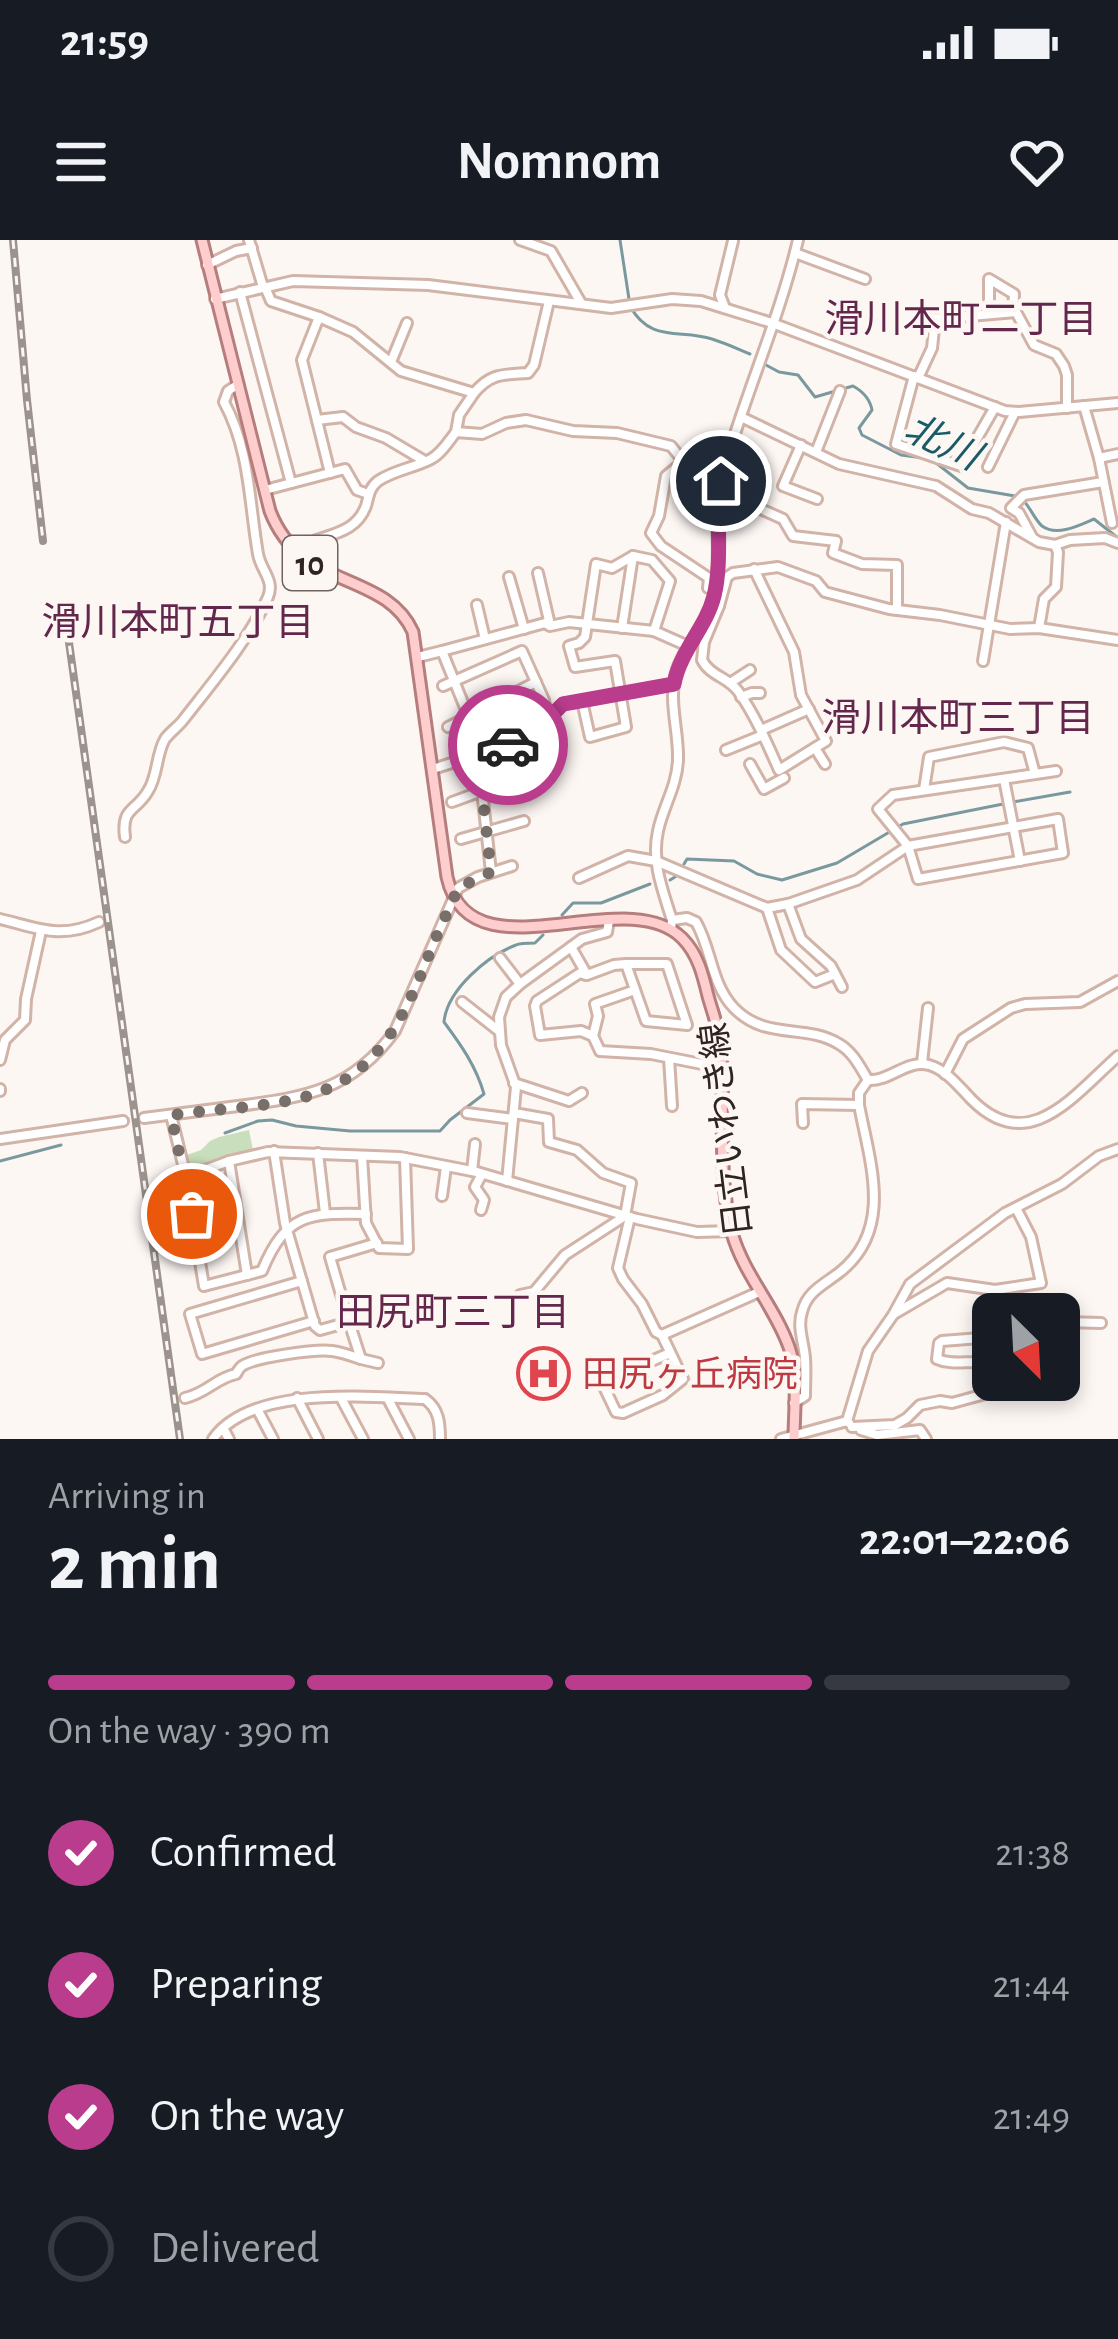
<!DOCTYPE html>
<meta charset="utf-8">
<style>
body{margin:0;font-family:"Alegreya Sans","Noto Sans JP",sans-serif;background:#242831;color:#f1f3f6;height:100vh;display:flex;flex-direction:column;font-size:45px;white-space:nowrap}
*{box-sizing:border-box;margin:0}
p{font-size:39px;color:#9ea1a6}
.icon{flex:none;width:66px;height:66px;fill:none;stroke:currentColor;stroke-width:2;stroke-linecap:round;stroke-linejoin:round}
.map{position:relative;height:1199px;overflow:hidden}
.side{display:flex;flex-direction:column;background:#171b24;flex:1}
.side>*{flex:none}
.needle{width:78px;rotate:156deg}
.tools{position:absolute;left:972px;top:1053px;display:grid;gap:24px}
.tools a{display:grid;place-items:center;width:108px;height:108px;border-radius:18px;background:#171b24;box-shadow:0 6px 18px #0003;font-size:60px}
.pin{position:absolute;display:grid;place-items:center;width:102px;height:102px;color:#fff;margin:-51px;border:6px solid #fff;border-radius:50%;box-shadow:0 3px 12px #0007}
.courier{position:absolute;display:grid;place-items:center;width:120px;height:120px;margin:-60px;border:9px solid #ba3d8d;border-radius:50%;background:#fff;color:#222;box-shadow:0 3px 15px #0007}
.overview em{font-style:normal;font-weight:700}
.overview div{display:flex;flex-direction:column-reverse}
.overview{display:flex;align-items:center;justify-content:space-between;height:204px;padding:0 48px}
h1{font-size:78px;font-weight:700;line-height:90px}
.bar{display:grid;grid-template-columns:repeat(4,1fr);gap:18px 12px;align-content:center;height:144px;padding:0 48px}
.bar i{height:15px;border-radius:9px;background:#363941}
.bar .on{background:#ba3d8d}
.bar p{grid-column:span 4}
ol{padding:0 48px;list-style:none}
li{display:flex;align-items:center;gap:36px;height:132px}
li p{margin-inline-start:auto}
li .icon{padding:12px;border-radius:50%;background:#ba3d8d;color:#fff;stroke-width:4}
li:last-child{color:#9ea1a6}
li i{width:66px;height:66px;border:6px solid #363941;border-radius:50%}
.status{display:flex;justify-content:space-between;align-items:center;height:84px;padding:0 60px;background:#171b24;direction:ltr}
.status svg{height:33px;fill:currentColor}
header{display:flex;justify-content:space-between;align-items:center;height:156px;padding:0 48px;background:#171b24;font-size:54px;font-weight:700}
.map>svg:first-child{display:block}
.green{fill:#c9debc}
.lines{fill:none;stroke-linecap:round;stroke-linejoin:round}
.stream{stroke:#7a999f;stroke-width:3}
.minor-casing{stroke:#d1b3a8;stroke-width:14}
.major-casing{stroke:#b57e7c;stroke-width:15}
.minor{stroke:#fff;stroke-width:8}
.major{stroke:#fecece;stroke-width:9}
.rail-casing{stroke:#9c938f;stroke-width:8}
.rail{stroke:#fdf7f4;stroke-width:3;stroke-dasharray:9;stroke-linecap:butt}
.done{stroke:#786e6a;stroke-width:12;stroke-dasharray:0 21.6}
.route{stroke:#ba3d8d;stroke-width:15}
.labels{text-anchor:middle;stroke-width:9;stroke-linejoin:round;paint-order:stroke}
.shield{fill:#fdf7f4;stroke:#6e6360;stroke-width:3}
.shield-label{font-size:33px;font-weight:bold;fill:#302420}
.street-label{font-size:36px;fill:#302420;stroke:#fdf7f4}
.health-label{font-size:36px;fill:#be3a42;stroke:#fdf7f4;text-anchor:start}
.neighbourhood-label{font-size:39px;fill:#64274c;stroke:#fdf7f4}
.water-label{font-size:39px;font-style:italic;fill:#195b67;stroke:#fdf7f4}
</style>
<div class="status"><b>21:59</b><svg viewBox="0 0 49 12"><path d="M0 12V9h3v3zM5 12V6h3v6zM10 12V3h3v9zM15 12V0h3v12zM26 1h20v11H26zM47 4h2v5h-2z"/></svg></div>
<header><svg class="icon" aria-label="menu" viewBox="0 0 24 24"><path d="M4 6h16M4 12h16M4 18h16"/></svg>Nomnom<svg class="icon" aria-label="heart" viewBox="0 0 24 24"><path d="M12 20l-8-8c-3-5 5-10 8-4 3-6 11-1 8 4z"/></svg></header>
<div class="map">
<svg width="1118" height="1199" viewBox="0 0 1118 1199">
<rect width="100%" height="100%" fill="#fdf7f4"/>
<polygon class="green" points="249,890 254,915 186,937 181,917 201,910 210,901 219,897"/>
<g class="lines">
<g class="stream">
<polyline points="620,0 629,59"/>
<path d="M630,66c20,37 50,23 82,33 13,4 26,10 38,15"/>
<path d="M766,125l13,7 19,3 17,22 38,-11c9,5 17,13 19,24l-13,18 3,7 39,20 30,4 37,29 47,8"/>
<path d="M1023,260c7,7 12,20 19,26 15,11 38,-1 52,-7l24,19"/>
<polyline points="1013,562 1070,552"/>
<polyline points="684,624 687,619 734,621 757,634 782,640 837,623 903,584 1003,564"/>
<polyline points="670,640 675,637"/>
<polyline points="562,675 573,663 601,663 650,644"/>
<path d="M225,893l33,-12 14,-1 24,6 54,5h90l10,-11 34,-26c-8,-28 -23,-49 -40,-72 3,-32 43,-66 72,-77 4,-2 14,-2 19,-2l8,-8"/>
<polyline points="0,921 61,905"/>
</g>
<defs>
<g id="minor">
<polyline points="249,0 263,47"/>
<polyline points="520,0 551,11 581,63"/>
<polyline points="795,13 865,39"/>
<polyline points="207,25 236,11 252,8"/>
<polyline points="265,47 271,61 319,77 302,120 330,233"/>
<polyline points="240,52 291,243"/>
<polyline points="215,59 293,41 428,45 611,68 672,59 701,61 772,83 1005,171 1019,172 1118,163"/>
<polyline points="725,68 720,55 733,1"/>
<polyline points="989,74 989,39 1014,54 1013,72"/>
<polyline points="319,77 353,92 401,131 474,153 459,175 456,192"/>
<polyline points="391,122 407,83"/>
<polyline points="914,136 896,204 961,226 995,167"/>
<polyline points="918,138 932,108 935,79 1016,72 1034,105 1056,114 1064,126 1067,135 1067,168"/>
<path d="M474,153c17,-20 28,-18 54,-20l6,-8 15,-64"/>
<polyline points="1084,166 1099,218 1112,283"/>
<polyline points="741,177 839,224 936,246 972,269 989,273 1039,302 1055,305 1070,300 1105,298 1118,303"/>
<polyline points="317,180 343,177 356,187 386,198 423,220"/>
<polyline points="801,205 783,246 817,259"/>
<polyline points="816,212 840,151"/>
<polyline points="1099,218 1118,214"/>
<polyline points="683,222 666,236 659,276 651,293 661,306 709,338 708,348 716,349"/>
<polyline points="988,227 1015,172"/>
<polyline points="265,250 345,229 357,250 368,254"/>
<polyline points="718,257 734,257 783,279 793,296 836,301 833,313 862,324 897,325 897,370"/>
<polyline points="1032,297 1019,273 1011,268 1024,255 1103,242"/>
<path d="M314,301c22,-8 43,-11 52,-35 3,-10 3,-18 12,-25 16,-11 36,-13 53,-22 10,-5 18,-18 25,-27l26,2 24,-11 20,-3 47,11 44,2 54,13 20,25 30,10"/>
<polyline points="538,333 550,385"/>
<polyline points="509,337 524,389"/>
<polyline points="477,365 485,399"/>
<polyline points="712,365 719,366 727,337 733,333 778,327 816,341 825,352 889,369 940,375 1010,389 1039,388 1118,400"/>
<path d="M719,366l-15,36 -2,18c8,16 26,17 36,31 17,24 29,52 41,79l47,-29 -25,-46 -7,-43 -40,-83"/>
<polyline points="622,388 633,316 652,320 670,341 654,391"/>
<polyline points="1039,388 1044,359 1056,347 1058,312 1055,305"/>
<polyline points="442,411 545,383 550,386 569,382 654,391 688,406"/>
<polyline points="418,417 442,411 483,512 490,548 482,551 491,632"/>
<polyline points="983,421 1006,282"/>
<polyline points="730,443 750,430"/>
<polyline points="443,446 522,411 544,460 547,478"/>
<polyline points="741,457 752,453 760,453"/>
<polyline points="582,461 674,444"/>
<polyline points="448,487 536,442"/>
<polyline points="761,490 809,469"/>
<polyline points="815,508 825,524"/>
<polyline points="726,510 763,495"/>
<polyline points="750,524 764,549 784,538"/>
<polyline points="433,529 529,498 563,464 582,461 590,497 626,487 615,421 575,427 569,406 579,403 585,397 596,324 612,328 633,316"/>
<polyline points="1004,539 1020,621"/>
<polyline points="490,548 528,536"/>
<polyline points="924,550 929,517 1004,502 1028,508 1035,534"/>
<polyline points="452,562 482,551"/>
<path d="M125,597c-4,-30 11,-25 23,-46 10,-15 8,-37 17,-52 5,-7 14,-13 19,-20 28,-36 66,-81 84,-122 7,-17 -7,-26 -10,-43 -9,-52 -8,-104 -34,-152l4,-11 9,-6"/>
<polyline points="461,599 524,581"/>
<polyline points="579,638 628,616 656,621 767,668 788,664 857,640 908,606 1058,579 1063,613 918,639 908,606 878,569 893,555 1056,531"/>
<polyline points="788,664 801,699 831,726 842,747"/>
<polyline points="767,668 781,710 815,742 835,734"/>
<path d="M0,679c38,9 60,21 99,3"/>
<path d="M672,680l15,-2 9,4c16,28 15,62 38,86 32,33 70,15 105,36 14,8 21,23 29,36"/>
<path d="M671,689l1,-9c-9,-29 -21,-58 -14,-89 5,-24 19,-45 20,-71 1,-31 -11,-60 -1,-91 9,-26 31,-46 37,-74 9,-38 -2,-80 8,-119 22,-79 57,-156 76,-236"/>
<polyline points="571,707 582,699 607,692 609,681"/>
<polyline points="500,718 520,744"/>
<polyline points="586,735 580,733 537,761 535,766 540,795 581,791 593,796 600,811 651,814 722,828"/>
<polyline points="462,762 499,791"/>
<polyline points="593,796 598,776 595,764 635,750"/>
<polyline points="669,818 672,866"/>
<polyline points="0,820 5,800 25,780 26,759 41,691"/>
<polyline points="922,823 928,768"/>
<polyline points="945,834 963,799 1011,768 1025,764 1080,762 1118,741"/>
<polyline points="514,843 569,861 582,853"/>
<polyline points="0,849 0,851"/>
<polyline points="467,873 513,879"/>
<polyline points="514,873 548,879 549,902 577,910 603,933 631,943 625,976 565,1015 534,1052 520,1055"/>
<path d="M171,875l15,62 18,109 58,-15c24,-58 47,-58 104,-57"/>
<path d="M144,878c31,-4 63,-8 94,-12 69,-9 114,-16 157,-75l63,-143 20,-11 34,-11"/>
<polyline points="803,883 802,864 859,865"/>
<polyline points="0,899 123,881"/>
<polyline points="274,911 285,983 315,1086 320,1090 349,1082 330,1017 377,1003"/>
<polyline points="318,913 325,973"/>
<polyline points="362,916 366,983 379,1008 408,1009 405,918"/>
<polyline points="229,921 247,1035"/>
<polyline points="472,931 475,904"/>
<polyline points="186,937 229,921 268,912 400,917 477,932 637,979 697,992 732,991"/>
<polyline points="507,941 516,847 501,805 499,777 506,757 520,744 571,707 587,735 614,725 626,724 646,781 687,785 667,724 626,724"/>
<polyline points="442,956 446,927"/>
<polyline points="481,970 484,960 475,947 482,934"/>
<polyline points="630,977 618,1028 623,1039 642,1064 656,1092 662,1095 683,1139 663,1155 623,1173 616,1172 605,1149 607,1140 670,1113"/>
<polyline points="302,1041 190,1074 202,1114 314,1081"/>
<polyline points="995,1050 995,1074"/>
<polyline points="894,1074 947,1043 995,1050 1041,1043 1031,997 1016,968"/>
<polyline points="1059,1089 1066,1082 1101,1083"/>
<polyline points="662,1095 759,1052"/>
<path d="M993,1097l-51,4 -3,2 -2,16c18,8 38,-1 56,6"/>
<polyline points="361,1119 378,1123"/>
<path d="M185,1158c24,-6 29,-19 51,-24 2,-3 3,-6 6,-8 13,-9 74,-17 90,-15 9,1 20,5 29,8l-12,-37"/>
<polyline points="297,1158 318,1199"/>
<polyline points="341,1158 363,1199"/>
<polyline points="388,1159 409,1199"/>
<path d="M794,1163l11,-7c0,-12 1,-25 0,-38 -1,-15 -8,-31 -3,-46 5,-21 23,-28 38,-40 54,-43 30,-109 19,-167v-12l9,-13c21,2 39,-21 61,-15 18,5 31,23 43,35 57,57 102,-5 146,-44"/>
<polyline points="257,1169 273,1199"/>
<polyline points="847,1181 868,1111 893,1075 910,1044 1005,973 1062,944 1099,916 1118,909"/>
<polyline points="852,1187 895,1185 907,1178 920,1165 940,1161 952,1163 996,1151 1023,1140"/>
<polyline points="223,1188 229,1199"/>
<polyline points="861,1190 877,1195 920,1190 926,1199"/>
<path d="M213,1199c38,-54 154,-42 212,-40 14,10 15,24 15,40"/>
<polyline points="781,1199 847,1181 849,1183"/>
</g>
<path id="major" d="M202,0l68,271c31,81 115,59 143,121l34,245c23,104 177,4 235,61 16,16 21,37 26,58 5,18 12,35 13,53 4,59 -4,127 11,184 12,42 43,74 57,114 10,28 5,63 5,92"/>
</defs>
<use href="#minor" class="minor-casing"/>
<use href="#major" class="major-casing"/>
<use href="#minor" class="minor"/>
<use href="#major" class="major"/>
<defs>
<g id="rail">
<polyline points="13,0 27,160 43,301"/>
<polyline points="67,388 180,1199"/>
</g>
</defs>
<use href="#rail" class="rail-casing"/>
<use href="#rail" class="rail"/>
</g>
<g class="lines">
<path class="done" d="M192,974l-21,-99c43,-6 107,-8 146,-22 67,-24 91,-85 115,-146 8,-20 18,-39 26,-59l33,-16 -9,-81 8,-3 -7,-36 25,-7"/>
<path class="route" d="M508,505l21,-7 34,-34 111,-20c6,-33 32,-56 40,-88 9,-37 1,-78 7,-115"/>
</g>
<defs>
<symbol id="hospital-ring" viewBox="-11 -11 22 22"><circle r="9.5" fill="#fdf7f4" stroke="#e0444e" stroke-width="1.5"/><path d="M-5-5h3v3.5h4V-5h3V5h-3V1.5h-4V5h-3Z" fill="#e0444e"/></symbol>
</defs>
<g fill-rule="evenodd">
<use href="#hospital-ring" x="514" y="1104" width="59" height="59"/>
</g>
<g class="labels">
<rect class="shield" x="283" y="296" width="54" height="54" rx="9"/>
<g class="shield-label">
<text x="310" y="335">10</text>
</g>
<g class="street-label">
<text transform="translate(725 890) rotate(-97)" y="13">日立いわき線</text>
</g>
<g class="health-label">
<text x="582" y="1146">田尻ヶ丘病院</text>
</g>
<g class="neighbourhood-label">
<text x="961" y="92">滑川本町二丁目</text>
<text x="178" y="395">滑川本町五丁目</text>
<text x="958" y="491">滑川本町三丁目</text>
<text x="453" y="1085">田尻町三丁目</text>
</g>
<g class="water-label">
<text transform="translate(943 201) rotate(25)" y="14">北川</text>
</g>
</g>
</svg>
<div class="tools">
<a><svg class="needle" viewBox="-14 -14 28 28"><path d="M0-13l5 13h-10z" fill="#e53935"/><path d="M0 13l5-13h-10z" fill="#9ea1a6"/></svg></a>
</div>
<div class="pin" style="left:192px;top:974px;background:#ea580c"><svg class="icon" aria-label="bag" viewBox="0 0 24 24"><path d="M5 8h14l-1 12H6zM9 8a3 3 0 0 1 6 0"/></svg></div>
<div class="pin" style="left:721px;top:241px;background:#1f2937"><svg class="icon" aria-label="home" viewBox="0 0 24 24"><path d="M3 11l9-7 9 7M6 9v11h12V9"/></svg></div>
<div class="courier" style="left:508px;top:505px"><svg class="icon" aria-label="car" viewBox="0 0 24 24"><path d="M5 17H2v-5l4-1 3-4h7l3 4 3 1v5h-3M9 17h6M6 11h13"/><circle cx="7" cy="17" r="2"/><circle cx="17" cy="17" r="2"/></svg></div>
</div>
<section class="side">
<div class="overview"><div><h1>2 min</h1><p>Arriving in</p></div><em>22:01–22:06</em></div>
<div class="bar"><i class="on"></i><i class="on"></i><i class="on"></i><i></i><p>On the way · 390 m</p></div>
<ol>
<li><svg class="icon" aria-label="check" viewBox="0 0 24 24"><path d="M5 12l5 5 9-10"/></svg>Confirmed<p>21:38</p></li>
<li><svg class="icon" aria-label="check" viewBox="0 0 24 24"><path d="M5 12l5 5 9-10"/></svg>Preparing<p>21:44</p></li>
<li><svg class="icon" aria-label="check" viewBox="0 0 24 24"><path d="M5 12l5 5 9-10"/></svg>On the way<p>21:49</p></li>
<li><i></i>Delivered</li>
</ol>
</section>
